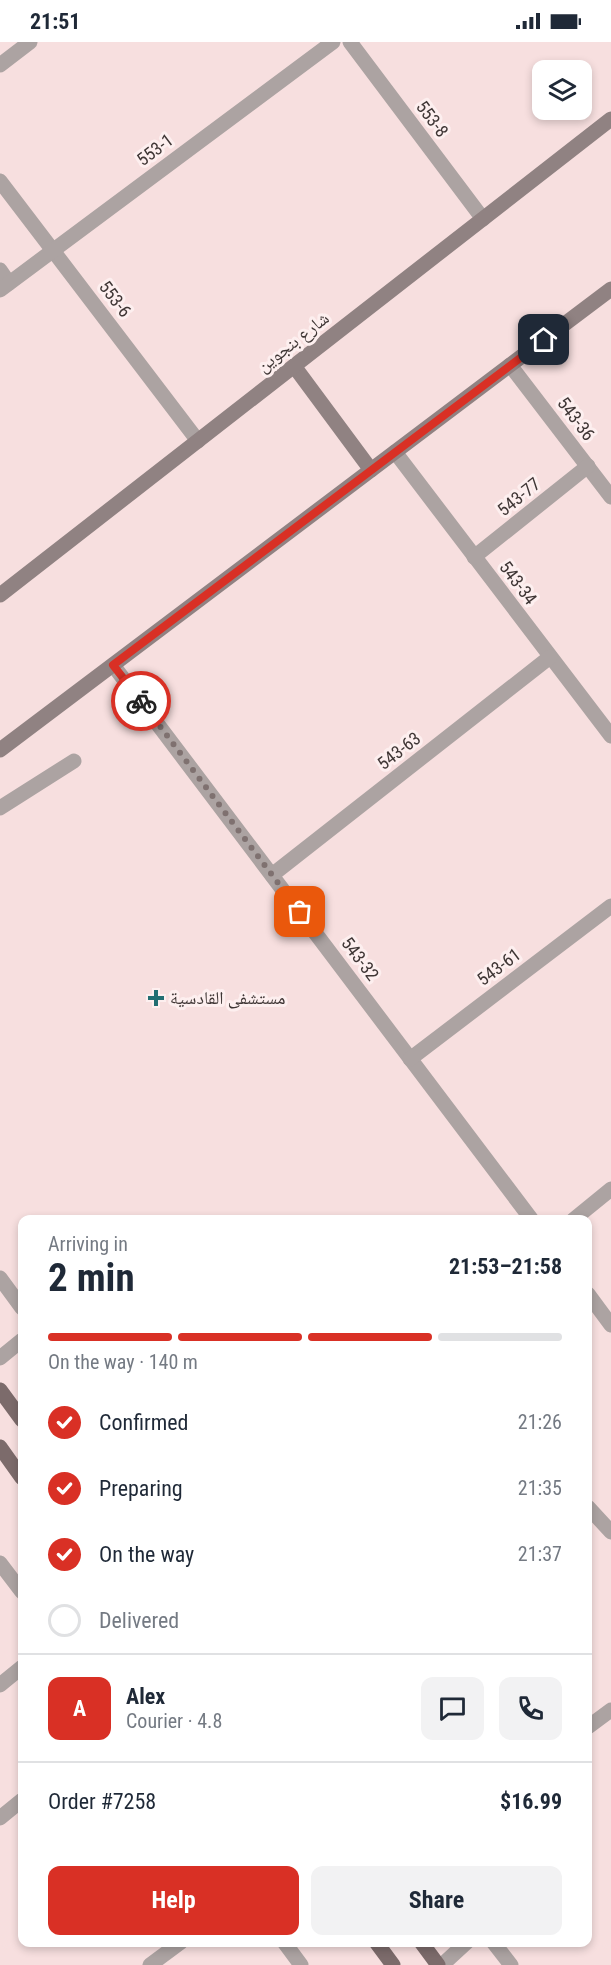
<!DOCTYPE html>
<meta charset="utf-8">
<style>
body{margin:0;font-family:"Roboto Condensed","Noto Naskh Arabic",sans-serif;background:#f2f2f3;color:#1f2937;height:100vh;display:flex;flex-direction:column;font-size:22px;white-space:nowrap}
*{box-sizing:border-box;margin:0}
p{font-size:20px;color:#747a83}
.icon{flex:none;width:33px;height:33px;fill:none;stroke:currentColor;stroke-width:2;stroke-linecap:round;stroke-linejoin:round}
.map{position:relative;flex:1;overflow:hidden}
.sheet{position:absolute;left:18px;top:1173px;width:574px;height:732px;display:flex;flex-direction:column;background:#fff;border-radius:12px;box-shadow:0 3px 9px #0003}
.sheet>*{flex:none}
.buttons{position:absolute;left:532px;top:18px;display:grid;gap:12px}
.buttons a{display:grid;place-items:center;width:60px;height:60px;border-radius:12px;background:#fff;box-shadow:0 3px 9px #0003;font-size:30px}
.pin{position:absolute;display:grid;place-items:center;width:51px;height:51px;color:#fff;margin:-26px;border-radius:12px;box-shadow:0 3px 9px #0006}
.courier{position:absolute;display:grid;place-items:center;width:60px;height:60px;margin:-30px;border:4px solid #d93025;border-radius:50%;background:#fff;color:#222;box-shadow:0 2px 8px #0007}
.headline em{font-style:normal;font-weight:700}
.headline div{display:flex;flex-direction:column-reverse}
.headline{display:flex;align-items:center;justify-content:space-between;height:102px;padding:0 30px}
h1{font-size:39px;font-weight:700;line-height:45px}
.bar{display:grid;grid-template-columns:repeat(4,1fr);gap:9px 6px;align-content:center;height:72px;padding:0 30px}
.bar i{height:8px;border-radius:4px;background:#e0e1e3}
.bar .on{background:#d93025}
.bar p{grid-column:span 4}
.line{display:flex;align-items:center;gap:15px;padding:0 30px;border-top:2px solid #e0e1e3}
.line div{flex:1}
.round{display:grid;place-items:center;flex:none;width:63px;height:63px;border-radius:12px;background:#f2f2f3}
ol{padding:0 30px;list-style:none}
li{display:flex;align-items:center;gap:18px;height:66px}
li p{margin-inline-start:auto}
li .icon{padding:6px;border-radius:50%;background:#d93025;color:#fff;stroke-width:4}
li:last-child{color:#747a83}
li i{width:33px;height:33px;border:3px solid #e0e1e3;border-radius:50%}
.button{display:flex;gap:12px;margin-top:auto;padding:12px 30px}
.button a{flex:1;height:69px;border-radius:12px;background:#d93025;color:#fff;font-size:24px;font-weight:700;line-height:69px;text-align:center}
.button a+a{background:#f2f2f3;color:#1f2937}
.status{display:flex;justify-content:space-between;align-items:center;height:42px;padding:0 30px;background:#fff;direction:ltr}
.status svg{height:16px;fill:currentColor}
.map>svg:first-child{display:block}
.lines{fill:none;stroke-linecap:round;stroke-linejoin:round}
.lane{stroke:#aca3a2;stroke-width:15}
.street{stroke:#aca3a2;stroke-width:15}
.secondary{stroke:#908282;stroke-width:15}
.primary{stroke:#7c6b6b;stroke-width:15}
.done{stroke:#7f7170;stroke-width:6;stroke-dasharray:0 10.8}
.route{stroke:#d93025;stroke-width:8}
.poi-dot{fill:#226e72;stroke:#fdefef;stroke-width:2}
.labels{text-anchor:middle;stroke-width:6;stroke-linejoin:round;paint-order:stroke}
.street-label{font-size:18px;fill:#3f3635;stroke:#fdefef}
.poi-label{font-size:18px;fill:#3f3635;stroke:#fdefef;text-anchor:start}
</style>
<div class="status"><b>21:51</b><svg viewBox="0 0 49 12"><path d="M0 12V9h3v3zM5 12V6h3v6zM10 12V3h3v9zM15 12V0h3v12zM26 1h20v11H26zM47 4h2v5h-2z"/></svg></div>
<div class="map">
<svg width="611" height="1923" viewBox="0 0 611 1923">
<rect width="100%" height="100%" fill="#f7dfdf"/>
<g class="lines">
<g class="lane">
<polyline points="0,766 74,719"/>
<polyline points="0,1236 22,1266"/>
<polyline points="0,1316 22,1298"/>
<polyline points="588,1465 611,1490"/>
<polyline points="0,1521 22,1550"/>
<polyline points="588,1685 611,1668"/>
<polyline points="284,1900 301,1923"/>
<polyline points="493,1900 511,1923"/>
<polyline points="442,1923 467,1900"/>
</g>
<g class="street">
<polyline points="350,0 483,177"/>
<polyline points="0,23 30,0"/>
<polyline points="0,139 198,399"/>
<polyline points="0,228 9,241"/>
<polyline points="0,248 333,0"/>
<polyline points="510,323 611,455"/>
<polyline points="395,410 611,694"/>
<polyline points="474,515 588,424"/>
<polyline points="113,623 532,1178"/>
<polyline points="272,833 550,615"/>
<polyline points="410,1017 611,864"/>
<polyline points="573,1178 611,1147"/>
<polyline points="588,1252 611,1283"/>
<polyline points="0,1643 22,1625"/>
<polyline points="0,1776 22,1758"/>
<polyline points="150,1923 181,1900"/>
</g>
<g class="secondary">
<polyline points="294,324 371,428"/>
<polyline points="0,553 611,77"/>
<polyline points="0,708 611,247"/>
</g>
<g class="primary">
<polyline points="0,1348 22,1378"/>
<polyline points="0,1405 22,1436"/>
<polyline points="376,1900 393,1923"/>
<polyline points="421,1900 438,1923"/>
</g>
</g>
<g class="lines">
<polyline class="done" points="141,659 300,870"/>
<polyline class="route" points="141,659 113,623 544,298"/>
</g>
<path class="poi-dot" d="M153 947h6v6h6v6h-6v6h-6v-6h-6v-6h6z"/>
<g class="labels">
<g class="street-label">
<text transform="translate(432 77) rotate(53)" y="6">553-8</text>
<text transform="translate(155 108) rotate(-37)" y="6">553-1</text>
<text transform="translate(115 257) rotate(53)" y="6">553-6</text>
<text transform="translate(293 300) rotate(-38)" y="6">شارع بنجوين</text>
<text transform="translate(576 377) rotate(53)" y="6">543-36</text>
<text transform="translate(519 455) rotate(-39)" y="6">543-77</text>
<text transform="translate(518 541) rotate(53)" y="6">543-34</text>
<text transform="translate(399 709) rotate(-38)" y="6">543-63</text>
<text transform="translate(360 917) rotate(53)" y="6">543-32</text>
<text transform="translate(499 925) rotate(-37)" y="6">543-61</text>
</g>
<g class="poi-label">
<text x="170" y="962">مستشفى القادسية</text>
</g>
</g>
</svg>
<div class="buttons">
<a><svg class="icon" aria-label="layers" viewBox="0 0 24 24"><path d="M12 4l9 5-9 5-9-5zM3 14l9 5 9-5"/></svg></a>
</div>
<div class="pin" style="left:300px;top:870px;background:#ea580c"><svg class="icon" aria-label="bag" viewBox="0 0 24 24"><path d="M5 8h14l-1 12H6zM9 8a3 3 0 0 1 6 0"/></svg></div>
<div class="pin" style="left:544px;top:298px;background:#1f2937"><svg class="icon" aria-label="home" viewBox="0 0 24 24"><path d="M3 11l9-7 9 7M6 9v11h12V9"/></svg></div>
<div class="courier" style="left:141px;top:659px"><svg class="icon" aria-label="bike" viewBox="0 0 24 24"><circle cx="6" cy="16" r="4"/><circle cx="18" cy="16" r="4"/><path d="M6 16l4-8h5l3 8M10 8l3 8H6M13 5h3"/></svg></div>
<section class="sheet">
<div class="headline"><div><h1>2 min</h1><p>Arriving in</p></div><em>21:53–21:58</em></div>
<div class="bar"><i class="on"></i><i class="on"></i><i class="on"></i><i></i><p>On the way · 140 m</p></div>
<ol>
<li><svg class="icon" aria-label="check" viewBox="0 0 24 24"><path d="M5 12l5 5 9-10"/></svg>Confirmed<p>21:26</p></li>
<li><svg class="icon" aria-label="check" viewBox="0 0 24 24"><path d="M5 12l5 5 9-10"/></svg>Preparing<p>21:35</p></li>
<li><svg class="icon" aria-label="check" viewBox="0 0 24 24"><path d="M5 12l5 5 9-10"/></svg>On the way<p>21:37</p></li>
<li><i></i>Delivered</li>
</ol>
<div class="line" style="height:108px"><b class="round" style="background:#d93025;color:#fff">A</b><div><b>Alex</b><p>Courier · 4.8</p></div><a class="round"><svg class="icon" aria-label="chat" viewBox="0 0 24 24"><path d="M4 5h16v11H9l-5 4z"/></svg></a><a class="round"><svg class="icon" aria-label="phone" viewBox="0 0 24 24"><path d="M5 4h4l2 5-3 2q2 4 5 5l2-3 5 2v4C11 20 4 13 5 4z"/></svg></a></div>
<div class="line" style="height:78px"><div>Order #7258</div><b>$16.99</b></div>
<div class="button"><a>Help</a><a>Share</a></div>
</section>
</div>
